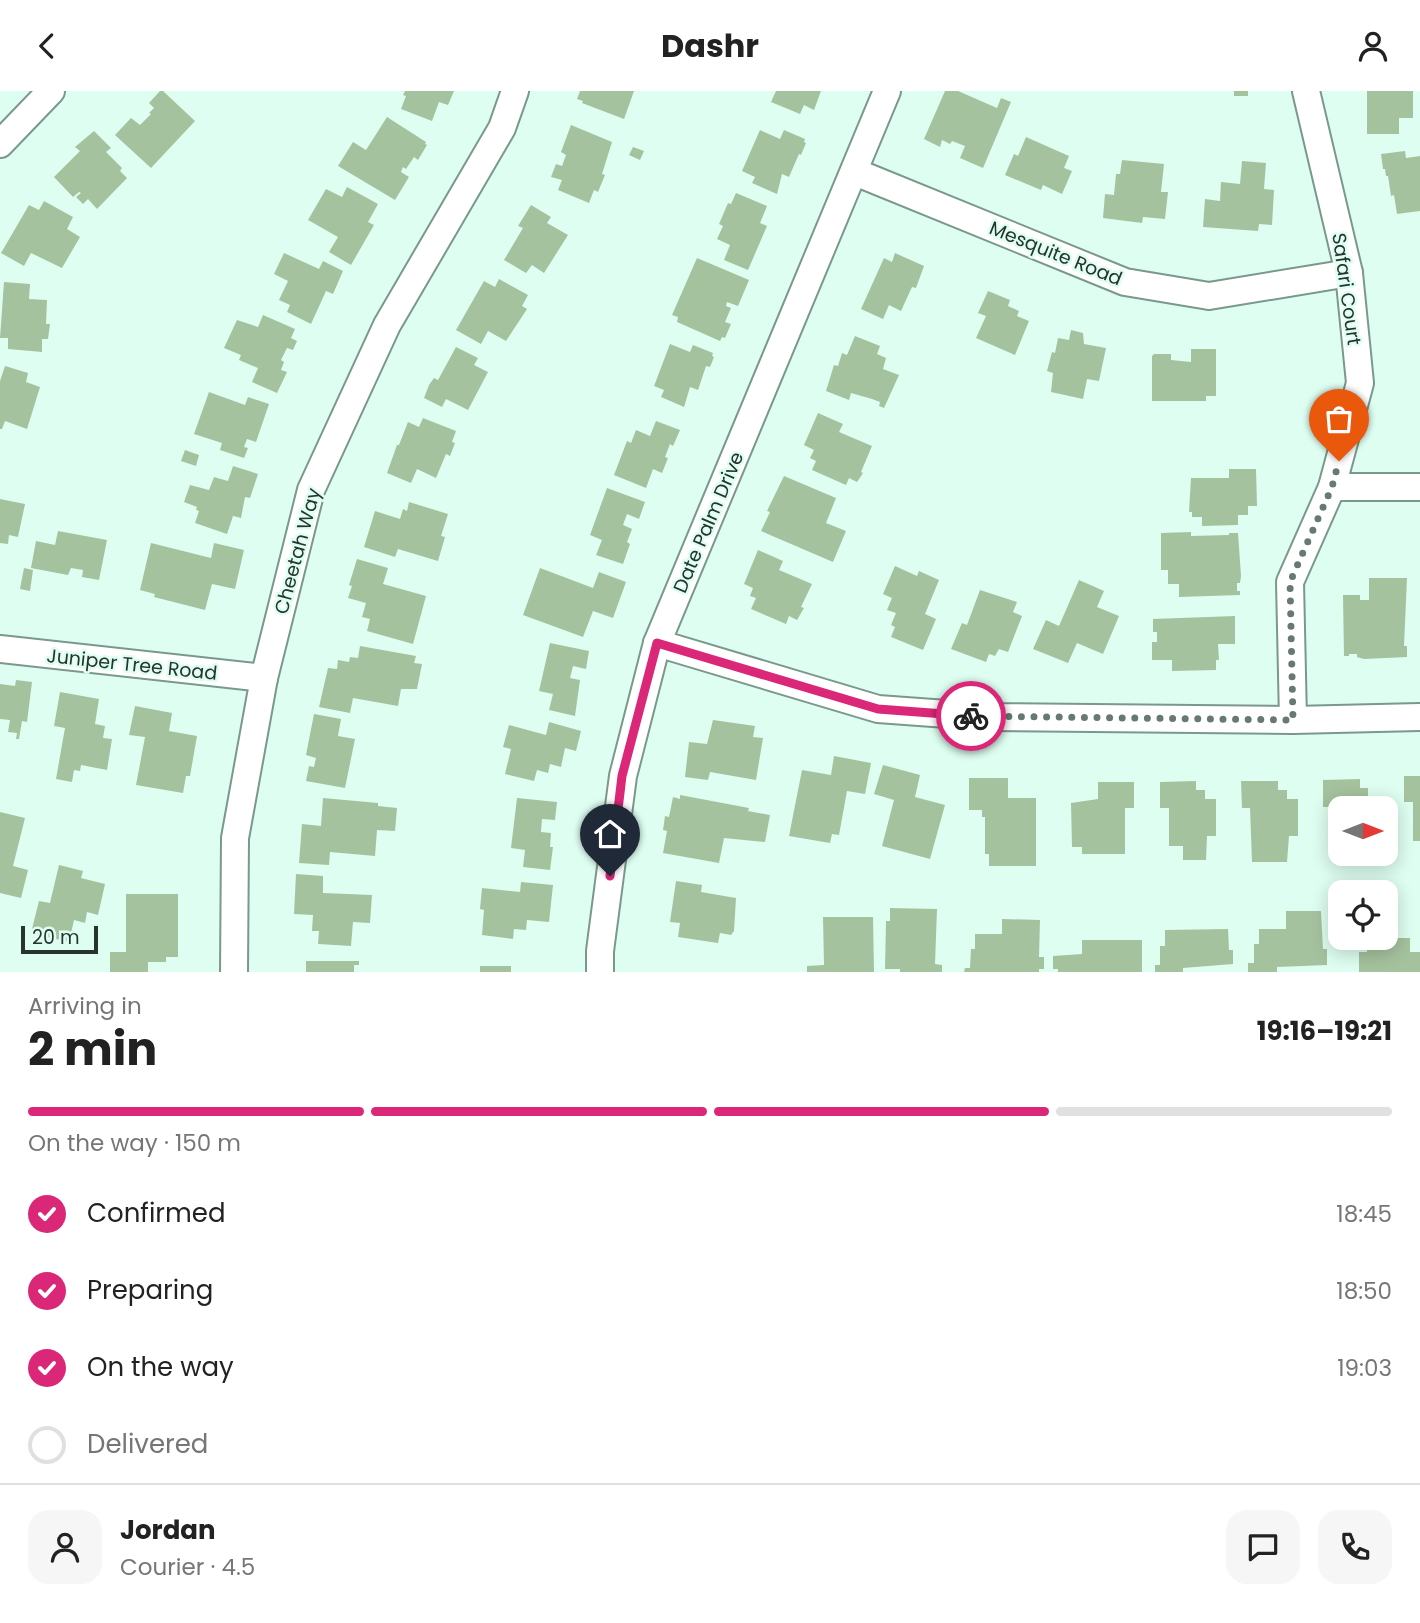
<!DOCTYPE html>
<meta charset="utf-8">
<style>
body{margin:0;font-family:Poppins,sans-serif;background:#f6f6f6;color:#222;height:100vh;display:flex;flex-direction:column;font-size:26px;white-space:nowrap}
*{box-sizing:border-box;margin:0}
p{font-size:23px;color:#767676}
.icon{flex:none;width:38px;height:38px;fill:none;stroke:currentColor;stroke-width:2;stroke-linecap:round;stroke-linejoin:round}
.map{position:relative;height:881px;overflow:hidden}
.drawer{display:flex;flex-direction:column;background:#fff;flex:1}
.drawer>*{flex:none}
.needle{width:46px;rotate:90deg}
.fabs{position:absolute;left:1328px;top:705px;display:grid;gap:14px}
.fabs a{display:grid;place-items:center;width:70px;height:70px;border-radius:14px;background:#fff;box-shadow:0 4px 18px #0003;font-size:35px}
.scale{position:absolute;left:21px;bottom:18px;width:77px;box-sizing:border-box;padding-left:7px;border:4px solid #27332e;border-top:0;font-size:19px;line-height:24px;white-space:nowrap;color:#27332e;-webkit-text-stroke:5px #defef1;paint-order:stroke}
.pin{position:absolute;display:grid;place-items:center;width:60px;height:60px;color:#fff;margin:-72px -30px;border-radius:50% 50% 50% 0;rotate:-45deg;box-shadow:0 0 7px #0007}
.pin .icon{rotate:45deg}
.courier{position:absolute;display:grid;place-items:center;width:70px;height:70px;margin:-35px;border:5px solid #db2777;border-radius:50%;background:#fff;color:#222;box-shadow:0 2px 9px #0007}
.headline em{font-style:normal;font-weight:700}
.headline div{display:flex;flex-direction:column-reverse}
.headline{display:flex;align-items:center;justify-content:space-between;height:119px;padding:0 28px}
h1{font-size:46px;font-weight:700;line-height:52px}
.bar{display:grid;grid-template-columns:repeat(4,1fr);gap:10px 7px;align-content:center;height:84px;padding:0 28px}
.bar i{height:9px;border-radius:5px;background:#e0e0e0}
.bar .active{background:#db2777}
.bar p{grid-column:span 4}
.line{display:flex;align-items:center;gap:18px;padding:0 28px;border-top:2px solid #e0e0e0}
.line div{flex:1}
.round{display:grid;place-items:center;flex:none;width:74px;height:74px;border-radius:21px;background:#f6f6f6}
ol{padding:0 28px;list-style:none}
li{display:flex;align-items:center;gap:21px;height:77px}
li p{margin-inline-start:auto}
li .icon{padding:7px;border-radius:50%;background:#db2777;color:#fff;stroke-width:4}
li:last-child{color:#767676}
li i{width:38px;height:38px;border:4px solid #e0e0e0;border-radius:50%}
header{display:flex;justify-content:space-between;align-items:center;height:91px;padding:0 28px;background:#fff;font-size:32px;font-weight:700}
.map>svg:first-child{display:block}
.building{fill:#a5c29e}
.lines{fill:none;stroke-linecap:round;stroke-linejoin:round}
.minor-casing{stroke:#7a988c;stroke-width:30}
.minor{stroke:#fff;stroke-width:26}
.done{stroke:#677a72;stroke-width:7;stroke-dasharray:0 12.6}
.route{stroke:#db2777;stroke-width:9}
.labels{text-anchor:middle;stroke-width:5;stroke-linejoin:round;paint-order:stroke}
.street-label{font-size:19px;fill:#27332e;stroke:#defef1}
</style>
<header><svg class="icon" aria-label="back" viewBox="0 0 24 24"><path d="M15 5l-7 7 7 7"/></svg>Dashr<svg class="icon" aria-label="person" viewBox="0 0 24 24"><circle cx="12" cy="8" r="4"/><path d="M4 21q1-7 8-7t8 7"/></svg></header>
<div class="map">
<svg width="1420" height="881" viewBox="0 0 1420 881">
<rect width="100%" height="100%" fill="#defef1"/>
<g class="building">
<polygon points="160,0 163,0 195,30 151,77 115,44 131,27 140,34 151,23 149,22 154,17 149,12"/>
<polygon points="405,0 454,0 448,14 439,11 432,30 401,18 406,5 403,4"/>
<polygon points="580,0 634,0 624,28 582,12 583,10 577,8"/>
<polygon points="776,0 821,0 814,19 804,14 800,23 771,11"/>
<polygon points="945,0 958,0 997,17 1001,7 1011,11 983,77 960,67 965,55 952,50 950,53 942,49 940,56 924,48"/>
<rect x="1234" y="0" width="14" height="5"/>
<polygon points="1367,0 1413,0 1413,27 1399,27 1399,43 1367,43"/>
<polygon points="387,26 426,51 425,53 427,54 418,69 414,66 406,78 403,76 401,81 409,86 395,109 338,75 353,51 366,59"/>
<polygon points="571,34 612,51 602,83 605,84 598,101 594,99 589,112 558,99 562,89 551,86 556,73 562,75 566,64 561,61"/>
<polygon points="760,39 780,48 784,39 805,48 804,51 806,52 801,64 799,63 789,86 782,83 777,103 752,92 755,86 742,80"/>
<polygon points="94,40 111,57 106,61 122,77 120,80 127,87 97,118 88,108 83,113 76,106 81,102 79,101 73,106 54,86 80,60 75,56"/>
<polygon points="1026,46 1069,65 1064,77 1072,80 1062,103 1043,94 1041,99 1005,84 1014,63 1018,65"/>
<polygon points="633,56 644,60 640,69 629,64"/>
<polygon points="1405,60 1406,67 1420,65 1420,120 1397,123 1394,104 1391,105 1388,85 1386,85 1385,78 1383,78 1381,63"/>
<polygon points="1122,69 1164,73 1161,101 1168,101 1165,128 1143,126 1142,132 1103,127 1105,103 1114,104 1116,83 1120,83"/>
<polygon points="1242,70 1266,72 1264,98 1274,99 1272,134 1259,133 1258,140 1203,136 1205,108 1220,110 1221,91 1240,93"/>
<polygon points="347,96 378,113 368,131 374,134 351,174 329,161 338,146 308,129 326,98 342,106"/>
<polygon points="736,102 767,115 760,132 767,135 748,179 724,169 730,154 717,148 723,135 719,133 728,112 731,113"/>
<polygon points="44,110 73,126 67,138 80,146 62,177 31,162 24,175 1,162 29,114 39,119"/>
<polygon points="531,114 551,126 547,132 568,144 544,182 532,174 526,182 504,169 523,137 518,135"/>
<polygon points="284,162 319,178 323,170 343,180 333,203 326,200 311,233 287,221 290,214 279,209 288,190 274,183"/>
<polygon points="895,162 924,175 916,197 912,196 901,220 889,214 883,228 861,218 884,167 892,171"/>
<polygon points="697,167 749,189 738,215 727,211 726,215 731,217 725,231 731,233 725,247 722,246 720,250 677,231 678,226 672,224"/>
<polygon points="499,188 528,204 522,215 527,218 506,250 488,240 481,253 456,239 484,190 495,196"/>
<polygon points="4,191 30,193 29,208 47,209 46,233 50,233 48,248 42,248 42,261 8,258 8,247 0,247"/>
<polygon points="988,200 1010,209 1008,215 1019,220 1017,225 1029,230 1015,264 976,247 986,225 978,222"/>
<polygon points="263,224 295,238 291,247 297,250 293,259 287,257 281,269 284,271 281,279 287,281 277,302 252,291 258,277 239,269 241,264 224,257 237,229 258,236"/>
<polygon points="1071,239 1083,242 1084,253 1106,257 1099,290 1087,288 1083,308 1051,301 1053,282 1047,280 1052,261 1055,262 1058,247 1069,249"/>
<polygon points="855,245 880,255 877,263 886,267 883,278 899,284 884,317 879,315 880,311 872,308 851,302 849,309 826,300 834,274 838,275 842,262 847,264"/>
<polygon points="670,253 690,261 693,254 713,262 712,265 714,266 710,276 706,275 698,299 690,296 684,316 661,306 664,299 654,295"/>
<polygon points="456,256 478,267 474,274 488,281 468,319 446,308 442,316 424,307 429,294 434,287 438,289"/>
<polygon points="1191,258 1216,258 1216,305 1206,305 1206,310 1152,310 1152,265 1154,263 1171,263 1171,269 1191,271"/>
<polygon points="5,275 28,282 26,291 40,296 27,338 5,330 2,338 0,338 0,290"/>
<polygon points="209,301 245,314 248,306 269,313 256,351 247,348 244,356 248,357 244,367 220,359 222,352 194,343"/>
<polygon points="818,322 843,333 839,341 872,355 861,381 863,382 857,391 849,387 846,394 812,379 816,370 810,367 814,359 804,354"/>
<polygon points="423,327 456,340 452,351 455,352 450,365 446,363 436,387 417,378 411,392 387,382 397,354 399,354 408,331 419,336"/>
<polygon points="656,330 680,339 673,355 670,353 665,366 668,367 662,382 653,378 646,397 614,384 627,350 631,352 636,339 650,345"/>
<polygon points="185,359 199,364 196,375 181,370"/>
<polygon points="233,375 258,383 250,407 245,406 241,427 233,425 227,443 195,432 199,420 196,419 197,416 184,411 190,394 209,399 214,386 228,390"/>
<polygon points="1229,378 1256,378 1257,415 1248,415 1248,424 1238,424 1238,434 1202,435 1202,426 1192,426 1192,421 1189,421 1191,387 1229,387"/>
<polygon points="784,385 836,407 826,432 846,440 833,471 761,440 770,421 767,420"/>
<polygon points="607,397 645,411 639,428 627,423 623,434 632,438 627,451 630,453 623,473 596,464 602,449 590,444"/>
<polygon points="0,408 25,413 18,446 9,444 8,453 0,452"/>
<polygon points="409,411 448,423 441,445 445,446 438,470 398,458 395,466 364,456 375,420 400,428 403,418 407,420"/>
<polygon points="58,440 107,449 99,489 82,486 83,479 71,477 68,484 31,477 36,450 55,454"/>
<polygon points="1191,441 1191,445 1229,444 1229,442 1238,442 1241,485 1240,492 1237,492 1237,500 1240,500 1240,504 1179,506 1179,493 1168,493 1168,479 1161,479 1161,442"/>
<polygon points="151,452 211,467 214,452 244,459 235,498 212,493 205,519 154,506 155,503 140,499"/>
<polygon points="758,459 783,470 779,479 812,493 801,516 804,517 797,529 789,525 786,533 751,518 756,507 750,505 753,497 744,493"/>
<polygon points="357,468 388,477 383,493 426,505 413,553 367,540 370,528 362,526 366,512 348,507 352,495 349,494"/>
<polygon points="895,475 917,485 919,480 939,489 925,523 936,528 923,559 891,546 895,536 891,534 896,522 887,519 892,507 883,503"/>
<polygon points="24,477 33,479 30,500 20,498"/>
<polygon points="540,477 593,497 599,481 626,491 613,527 593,520 583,546 523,524"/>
<polygon points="1369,487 1407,487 1404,555 1407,555 1407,566 1364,568 1357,566 1357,563 1349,563 1349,565 1344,565 1343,504 1360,504 1360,509 1369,509"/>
<polygon points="1079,489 1104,500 1097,516 1119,525 1103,563 1077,552 1068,572 1033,558 1046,529 1059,535"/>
<polygon points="980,499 1017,511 1013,521 1022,525 1008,561 999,558 995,565 989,563 986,571 951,558 962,532 967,534"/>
<polygon points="1235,525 1235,553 1218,553 1219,569 1216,569 1216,579 1172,580 1172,569 1152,569 1152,551 1157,551 1157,541 1153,541 1153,528"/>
<polygon points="550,552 589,560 586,578 573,575 570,587 580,589 575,625 549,619 553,603 539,600"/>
<polygon points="360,555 416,565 414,572 422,573 417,598 401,598 398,615 353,607 350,622 319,616 328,577 337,578 338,569 349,571 350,566 358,567"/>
<polygon points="16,589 32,591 27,631 22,630 19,648 16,648 17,642 8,641 10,629 0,628 0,593 15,595"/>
<polygon points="60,601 99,608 95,633 105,635 103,647 112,648 107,679 81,674 80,680 74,679 72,691 56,688 65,637 54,635"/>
<polygon points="135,615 172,622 169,640 197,645 190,685 186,685 183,702 136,694 145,646 129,644"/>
<polygon points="314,623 341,628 338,645 355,648 345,697 306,690 309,675 314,676 316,667 306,664"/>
<polygon points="713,629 755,635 753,646 763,647 756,689 710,681 708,689 685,686 689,651 707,653"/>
<polygon points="549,631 581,640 576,660 565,657 561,676 550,673 548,682 537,679 534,690 505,683 511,658 503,656 509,634 546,644"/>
<polygon points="834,665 871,672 865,703 847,700 839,744 832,743 830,752 789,745 802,679 831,684"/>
<polygon points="883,674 920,684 915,706 945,714 930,768 882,755 894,709 874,703"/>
<polygon points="1404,685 1420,685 1420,750 1413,750 1413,711 1404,711"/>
<polygon points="969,687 1008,687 1008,707 1036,707 1036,775 989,775 989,763 985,763 985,726 982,726 982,719 969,719"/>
<polygon points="1360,688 1360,697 1368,697 1368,707 1380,706 1380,718 1340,718 1340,763 1370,763 1370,767 1334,767 1332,716 1323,716 1323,689"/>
<polygon points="1196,690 1196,699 1205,699 1205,708 1216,708 1216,745 1207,745 1206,769 1183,769 1183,755 1169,755 1169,717 1160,717 1160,691"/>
<polygon points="1241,690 1278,690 1278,699 1287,699 1287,708 1298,708 1298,745 1289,745 1287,771 1252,771 1250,717 1242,717"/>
<polygon points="1098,691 1134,691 1134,717 1125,717 1125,763 1082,763 1082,756 1072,756 1071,712 1098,708"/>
<polygon points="680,704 749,717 748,720 770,724 765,751 724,747 719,772 663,762 667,740 663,739 665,725 669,726 673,706 680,708"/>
<polygon points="323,707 378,712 378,715 397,717 395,740 377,739 375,765 330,761 329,774 299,772 302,733 321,735"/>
<polygon points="517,707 557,711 555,729 542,728 541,741 551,742 550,756 553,756 550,779 523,776 525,759 511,757"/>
<polygon points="0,721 25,727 13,775 28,779 21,807 0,802"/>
<polygon points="59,774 83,780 81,787 105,793 98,824 87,821 85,832 74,829 69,851 31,842 39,810 50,812"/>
<polygon points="296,783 323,785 323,802 372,804 370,832 353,831 351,855 318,853 319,840 312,840 313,824 294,823"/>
<polygon points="676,790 702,794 701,801 736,807 734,840 731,844 720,842 718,852 678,846 680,832 670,831"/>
<polygon points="521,791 553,794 549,831 527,829 526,839 514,838 513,848 482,844 484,819 480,818 482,797 520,801"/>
<rect x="1346" y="791" width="24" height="11"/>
<polygon points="126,803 178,803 178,866 166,866 166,871 148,871 148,881 110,881 110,861 126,861"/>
<polygon points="890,817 937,818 935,873 942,874 942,881 900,881 900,878 885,878 886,830 890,830"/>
<polygon points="1286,820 1321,820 1323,858 1327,858 1327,874 1277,876 1277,881 1248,881 1248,872 1254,872 1254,853 1259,853 1259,838 1286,838"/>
<polygon points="823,826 873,826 874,881 807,881 807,875 824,874"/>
<polygon points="1002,828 1040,829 1039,866 1044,866 1044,878 1039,878 1039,881 964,881 965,877 970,877 971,858 975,858 975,843 1002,843"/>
<polygon points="1228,838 1229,859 1233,859 1233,873 1183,877 1183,881 1155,881 1155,874 1160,874 1160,855 1165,855 1165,839"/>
<polygon points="1367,847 1410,847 1410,861 1420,861 1420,881 1359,881 1359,861 1367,861"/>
<polygon points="1082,849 1142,849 1142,881 1058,881 1058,878 1053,878 1053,865 1082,863"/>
<polygon points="306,870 359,870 359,874 354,874 354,881 306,881"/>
<rect x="480" y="875" width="31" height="6"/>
</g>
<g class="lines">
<defs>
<g id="minor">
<polyline points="0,53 51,0"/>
<polyline points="855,81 1125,191 1209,205 1349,182"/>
<polyline points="1332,396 1420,396"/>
<polyline points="657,552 878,618 988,626 1293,629 1420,626"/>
<polyline points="0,558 264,587"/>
<polyline points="1293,629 1290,491 1332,396 1360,292 1349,182 1306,0"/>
<polyline points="234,881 235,747 264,587 311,399 387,234 502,37 515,0"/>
<polyline points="600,881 600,860 623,685 657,552 887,0"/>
</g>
</defs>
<use href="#minor" class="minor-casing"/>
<use href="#minor" class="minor"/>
</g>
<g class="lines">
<polyline class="done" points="971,625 1293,629 1290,491 1332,396 1339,370"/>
<polyline class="route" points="610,785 622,685 657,552 878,618 971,625"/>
</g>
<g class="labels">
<g class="street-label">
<text transform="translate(1056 162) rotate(22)" y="7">Mesquite Road</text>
<text transform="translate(1347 198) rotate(82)" y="7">Safari Court</text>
<text transform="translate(708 431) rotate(-67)" y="7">Date Palm Drive</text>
<text transform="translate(297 460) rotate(-75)" y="7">Cheetah Way</text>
<text transform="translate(132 573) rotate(6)" y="7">Juniper Tree Road</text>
</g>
</g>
</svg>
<div class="fabs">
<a><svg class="needle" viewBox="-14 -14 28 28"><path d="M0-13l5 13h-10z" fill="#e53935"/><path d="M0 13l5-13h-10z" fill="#767676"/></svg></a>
<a><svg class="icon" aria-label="locate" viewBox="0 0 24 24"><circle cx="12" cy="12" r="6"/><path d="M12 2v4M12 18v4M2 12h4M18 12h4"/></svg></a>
</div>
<div class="scale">20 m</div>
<div class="pin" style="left:1339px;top:370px;background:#ea580c"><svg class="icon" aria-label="bag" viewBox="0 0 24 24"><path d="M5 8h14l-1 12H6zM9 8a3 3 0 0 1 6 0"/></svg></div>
<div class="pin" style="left:610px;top:785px;background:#1f2937"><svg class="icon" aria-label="home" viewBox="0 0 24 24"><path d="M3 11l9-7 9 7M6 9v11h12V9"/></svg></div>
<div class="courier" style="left:971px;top:625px"><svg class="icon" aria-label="bike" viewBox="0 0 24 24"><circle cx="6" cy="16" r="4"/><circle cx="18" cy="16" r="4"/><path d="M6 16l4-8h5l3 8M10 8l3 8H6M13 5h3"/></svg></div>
</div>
<section class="drawer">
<div class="headline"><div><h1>2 min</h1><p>Arriving in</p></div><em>19:16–19:21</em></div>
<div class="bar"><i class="active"></i><i class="active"></i><i class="active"></i><i></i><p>On the way · 150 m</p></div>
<ol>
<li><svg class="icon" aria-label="check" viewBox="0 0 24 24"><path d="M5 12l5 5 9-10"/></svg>Confirmed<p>18:45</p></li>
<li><svg class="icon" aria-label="check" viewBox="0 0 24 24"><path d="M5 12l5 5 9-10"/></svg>Preparing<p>18:50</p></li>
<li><svg class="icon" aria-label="check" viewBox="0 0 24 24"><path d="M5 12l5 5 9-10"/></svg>On the way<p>19:03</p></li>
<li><i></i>Delivered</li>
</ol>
<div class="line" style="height:126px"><a class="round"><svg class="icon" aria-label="person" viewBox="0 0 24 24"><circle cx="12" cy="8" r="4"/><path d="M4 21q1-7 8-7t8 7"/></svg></a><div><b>Jordan</b><p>Courier · 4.5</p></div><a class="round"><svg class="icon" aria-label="chat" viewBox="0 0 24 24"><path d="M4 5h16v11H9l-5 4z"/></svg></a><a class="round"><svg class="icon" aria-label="phone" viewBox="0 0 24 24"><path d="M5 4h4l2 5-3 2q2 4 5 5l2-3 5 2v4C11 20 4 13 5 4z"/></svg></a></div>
</section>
